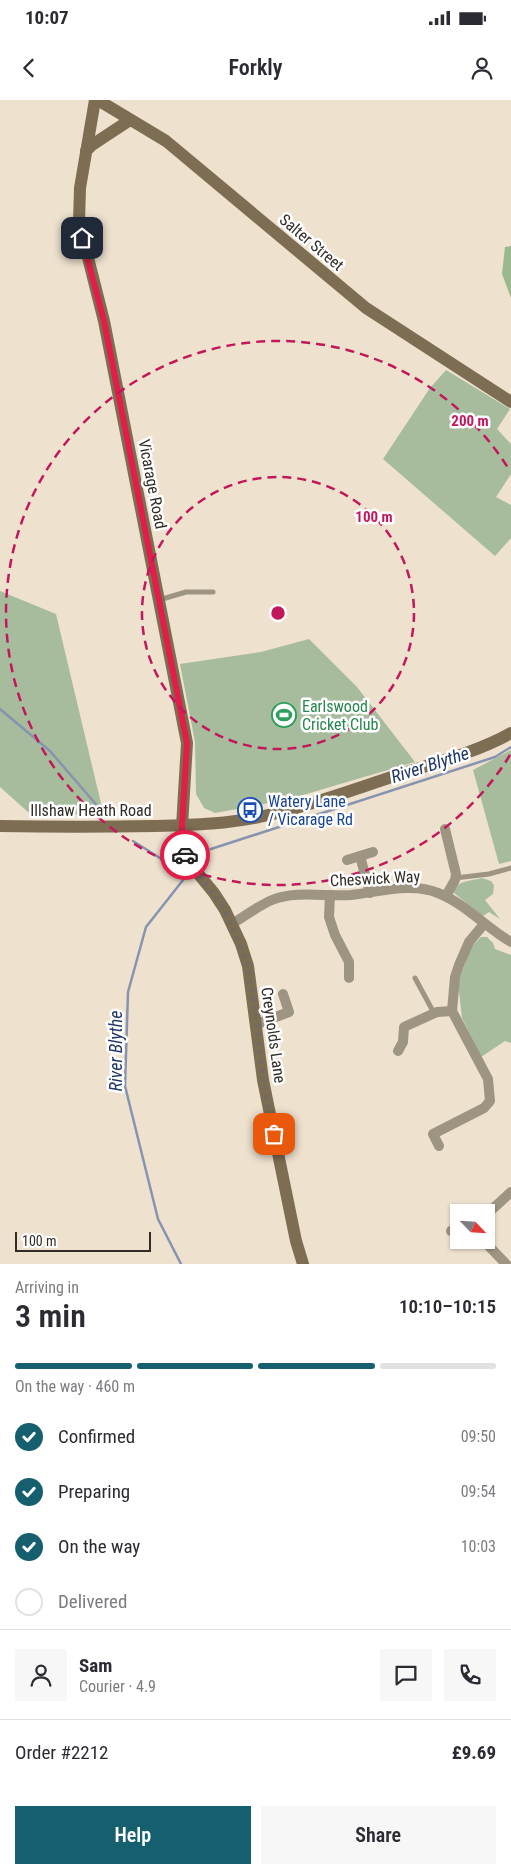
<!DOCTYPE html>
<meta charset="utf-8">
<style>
body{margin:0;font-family:"Roboto Condensed",sans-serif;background:#f7f7f7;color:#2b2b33;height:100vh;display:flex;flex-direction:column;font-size:19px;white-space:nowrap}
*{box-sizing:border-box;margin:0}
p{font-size:16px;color:#7c7c81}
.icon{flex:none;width:28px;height:28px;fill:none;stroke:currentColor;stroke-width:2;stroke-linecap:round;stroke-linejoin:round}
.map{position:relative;height:1164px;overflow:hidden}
.panel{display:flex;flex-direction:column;background:#fff;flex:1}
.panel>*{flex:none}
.needle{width:32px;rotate:115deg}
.tools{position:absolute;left:450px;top:1104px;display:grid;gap:10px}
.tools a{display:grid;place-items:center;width:45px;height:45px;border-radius:0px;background:#fff;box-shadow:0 1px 4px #0004;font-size:25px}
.scale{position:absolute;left:15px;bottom:12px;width:136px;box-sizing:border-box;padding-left:5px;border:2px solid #312c25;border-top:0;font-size:14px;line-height:18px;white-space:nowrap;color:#312c25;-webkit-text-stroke:4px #fff;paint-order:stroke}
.pin{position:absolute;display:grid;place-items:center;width:42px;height:42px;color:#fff;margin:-21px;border-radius:10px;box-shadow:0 2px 8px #0006}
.courier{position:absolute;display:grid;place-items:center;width:50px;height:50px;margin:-25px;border:4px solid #e11d48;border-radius:50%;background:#fff;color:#222;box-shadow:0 1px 6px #0007}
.summary em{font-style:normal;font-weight:600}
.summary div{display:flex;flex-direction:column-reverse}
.summary{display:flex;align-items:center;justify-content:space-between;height:85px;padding:0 15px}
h1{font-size:32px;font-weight:600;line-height:38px}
.bar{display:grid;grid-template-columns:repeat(4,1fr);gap:8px 5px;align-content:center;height:60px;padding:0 15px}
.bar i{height:6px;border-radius:4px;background:#e1e1e2}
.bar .selected{background:#165f6e}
.bar p{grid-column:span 4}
.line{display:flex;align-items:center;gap:12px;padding:0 15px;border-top:1px solid #e1e1e2}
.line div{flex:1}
.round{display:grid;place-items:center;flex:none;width:52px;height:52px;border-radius:0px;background:#f7f7f7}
ol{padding:0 15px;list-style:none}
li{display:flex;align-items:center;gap:15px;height:55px}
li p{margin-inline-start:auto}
li .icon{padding:5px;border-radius:50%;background:#165f6e;color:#fff;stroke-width:4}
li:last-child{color:#7c7c81}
li i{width:28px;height:28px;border:2px solid #e1e1e2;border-radius:50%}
.cta{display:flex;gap:10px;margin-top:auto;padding:10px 15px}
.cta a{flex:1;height:58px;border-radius:0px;background:#165f6e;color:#fff;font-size:20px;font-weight:600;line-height:58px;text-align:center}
.cta a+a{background:#f7f7f7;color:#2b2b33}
.status{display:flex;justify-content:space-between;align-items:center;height:35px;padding:0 25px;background:#fff;direction:ltr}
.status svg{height:14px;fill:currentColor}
header{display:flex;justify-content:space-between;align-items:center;height:65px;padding:0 15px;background:#fff;font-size:22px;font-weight:600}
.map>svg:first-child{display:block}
.green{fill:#a6bc9d}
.forest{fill:#9ab78f}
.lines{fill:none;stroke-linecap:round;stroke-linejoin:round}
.stream{stroke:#8794b0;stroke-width:2.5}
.lane{stroke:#9e9482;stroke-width:5}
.street{stroke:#9e9482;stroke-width:10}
.secondary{stroke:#7d6d53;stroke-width:12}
.done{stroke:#736b60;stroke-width:5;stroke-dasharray:0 9}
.route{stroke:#e11d48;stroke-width:6}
.ring{fill:none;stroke:#c2185b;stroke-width:2.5;stroke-dasharray:9 6}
.labels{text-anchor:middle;stroke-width:5;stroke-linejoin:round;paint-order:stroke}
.street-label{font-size:16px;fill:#312c25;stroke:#fff}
.leisure-label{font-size:16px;fill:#27864d;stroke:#fff;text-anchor:start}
.transit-label{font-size:16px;fill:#164399;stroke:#fff;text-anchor:start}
.water-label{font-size:18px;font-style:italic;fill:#203669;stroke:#fff}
.centre{fill:#c2185b;stroke:#fff;stroke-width:2.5}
.ring-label{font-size:15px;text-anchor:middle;font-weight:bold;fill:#c2185b;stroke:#fff;stroke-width:5;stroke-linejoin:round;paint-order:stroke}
</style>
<div class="status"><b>10:07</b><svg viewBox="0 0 49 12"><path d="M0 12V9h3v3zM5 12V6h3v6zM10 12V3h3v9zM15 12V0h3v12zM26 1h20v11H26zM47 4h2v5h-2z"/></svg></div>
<header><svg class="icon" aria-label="back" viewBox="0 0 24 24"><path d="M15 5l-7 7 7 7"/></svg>Forkly<svg class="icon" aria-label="person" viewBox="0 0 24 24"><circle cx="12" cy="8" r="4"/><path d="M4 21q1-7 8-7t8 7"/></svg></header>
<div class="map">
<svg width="511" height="1164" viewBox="0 0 511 1164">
<rect width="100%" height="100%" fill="#eee1ce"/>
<g class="green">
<polygon points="446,270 510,309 497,329 511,344 511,374 496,397 511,405 511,438 495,456 383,359 430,288"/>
<polygon points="0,491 56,514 104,716 28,712 0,687"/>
<polygon points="309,539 357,587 415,662 286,700 215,713 204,708 196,694 195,642 180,564 261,552"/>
<polygon points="511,650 511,761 499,764 473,670"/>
<path d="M482,778l9,3 3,4 -1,9 -8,6 15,19 -11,-7 -6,4 -29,-23c2,-13 17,-12 28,-15z"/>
<polygon points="481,837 487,837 493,843 495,849 511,855 511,943 505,941 481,957 462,918 458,883 471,847"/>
</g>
<polygon class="forest" points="511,146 511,198 502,174 505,147"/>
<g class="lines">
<g class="stream">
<polyline points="0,609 50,651 106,716"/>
<polyline points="133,741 187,775 146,827 128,892 125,986 158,1119 181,1164"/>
<polyline points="211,749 495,657 511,647"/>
</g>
<g class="lane">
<polyline points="159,500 186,492 213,492"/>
<polyline points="455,778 489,774 511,768"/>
<polyline points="415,878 434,913"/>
</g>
<g class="street">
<polyline points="445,729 456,774 455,780 446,796"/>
<polyline points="360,756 370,793"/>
<polyline points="347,760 373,752"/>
<polyline points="330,795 329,817 335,835 349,862 349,878"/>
<path d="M232,824c13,-8 26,-18 40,-24 24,-10 54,-3 79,-5 29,-3 60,-13 87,-2 28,11 47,34 73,49"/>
<polyline points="257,924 289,912 283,894"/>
<polyline points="398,951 403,942 404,927 437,912 452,911"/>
<polyline points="439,1046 433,1034 484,1008 490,1001 488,979 452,911 455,877 459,865 469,842 484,824"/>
<polyline points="486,1115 511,1092"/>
<polyline points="451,1131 459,1128"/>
<polyline points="483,1140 506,1164"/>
</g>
<g class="secondary">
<polyline points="95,0 80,88 79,122 104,221 187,643 181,743 187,760 214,793 225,810 241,844 248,866 263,980 296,1141 303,1164"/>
<polyline points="98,0 166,41 366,208 511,302"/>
<polyline points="86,51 92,45 130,20"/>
<path d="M0,726c52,1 103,1 155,0 38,-1 76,-2 113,-11 45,-10 89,-27 133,-41 37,-12 76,-22 110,-41"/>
</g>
</g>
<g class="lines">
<polyline class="done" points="185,755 225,810 244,855 248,866 257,924 263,980 274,1034"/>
<polyline class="route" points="82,138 104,221 187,643 181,743 185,755"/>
</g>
<g class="ring">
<circle cx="278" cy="513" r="136"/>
<path d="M510 655A272 272 0 1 1 510 371"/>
</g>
<defs>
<symbol id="stadium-ring" viewBox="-11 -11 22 22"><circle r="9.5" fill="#fff" stroke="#2e9e5b" stroke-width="1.5"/><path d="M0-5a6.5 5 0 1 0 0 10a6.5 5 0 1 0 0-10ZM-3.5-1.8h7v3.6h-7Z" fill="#2e9e5b"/></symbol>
<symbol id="bus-ring" viewBox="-11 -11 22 22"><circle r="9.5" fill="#fff" stroke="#1a4fb4" stroke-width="1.5"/><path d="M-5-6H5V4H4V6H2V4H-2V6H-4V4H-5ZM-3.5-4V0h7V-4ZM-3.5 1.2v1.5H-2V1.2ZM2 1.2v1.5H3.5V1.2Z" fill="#1a4fb4"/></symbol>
</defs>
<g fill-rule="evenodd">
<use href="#stadium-ring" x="270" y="601" width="28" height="28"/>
<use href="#bus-ring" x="236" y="696" width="28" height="28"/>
</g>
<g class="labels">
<g class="street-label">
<text transform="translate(312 142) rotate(40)" y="6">Salter Street</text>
<text transform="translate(153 384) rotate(79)" y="6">Vicarage Road</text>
<text x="91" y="716">Illshaw Heath Road</text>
<text transform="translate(375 778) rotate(-3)" y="6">Cheswick Way</text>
<text transform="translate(274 935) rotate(82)" y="6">Creynolds Lane</text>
</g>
<g class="leisure-label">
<text x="302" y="612">Earlswood<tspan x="302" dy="18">Cricket Club</tspan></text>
</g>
<g class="transit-label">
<text x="268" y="707">Watery Lane<tspan x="268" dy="18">/ Vicarage Rd</tspan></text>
</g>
<g class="water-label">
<text transform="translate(430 665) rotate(-18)" y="6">River Blythe</text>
<text transform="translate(116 951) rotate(-90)" y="6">River Blythe</text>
</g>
</g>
<circle cx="278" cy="513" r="8" class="centre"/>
<g class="ring-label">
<text x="470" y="326">200 m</text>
<text x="374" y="422">100 m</text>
</g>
</svg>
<div class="tools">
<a><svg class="needle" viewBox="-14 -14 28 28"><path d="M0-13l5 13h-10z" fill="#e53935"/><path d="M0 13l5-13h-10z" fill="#7c7c81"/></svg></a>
</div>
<div class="scale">100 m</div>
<div class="pin" style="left:274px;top:1034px;background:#ea580c"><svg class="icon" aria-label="bag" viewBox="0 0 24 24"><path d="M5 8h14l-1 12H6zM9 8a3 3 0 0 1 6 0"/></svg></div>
<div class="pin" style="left:82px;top:138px;background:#1f2937"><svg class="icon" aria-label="home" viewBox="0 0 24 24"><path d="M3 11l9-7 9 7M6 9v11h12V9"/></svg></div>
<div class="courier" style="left:185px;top:755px"><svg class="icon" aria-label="car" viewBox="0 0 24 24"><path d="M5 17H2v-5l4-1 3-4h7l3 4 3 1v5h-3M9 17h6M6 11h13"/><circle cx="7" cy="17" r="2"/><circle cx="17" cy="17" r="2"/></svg></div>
</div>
<section class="panel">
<div class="summary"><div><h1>3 min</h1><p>Arriving in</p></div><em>10:10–10:15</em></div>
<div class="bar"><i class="selected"></i><i class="selected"></i><i class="selected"></i><i></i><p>On the way · 460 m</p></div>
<ol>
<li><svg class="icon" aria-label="check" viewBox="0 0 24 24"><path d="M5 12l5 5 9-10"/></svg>Confirmed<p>09:50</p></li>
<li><svg class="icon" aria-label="check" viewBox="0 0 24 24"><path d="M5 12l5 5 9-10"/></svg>Preparing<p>09:54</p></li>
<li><svg class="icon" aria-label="check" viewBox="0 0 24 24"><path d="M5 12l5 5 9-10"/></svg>On the way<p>10:03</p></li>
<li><i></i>Delivered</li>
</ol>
<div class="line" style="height:90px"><a class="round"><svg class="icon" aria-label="person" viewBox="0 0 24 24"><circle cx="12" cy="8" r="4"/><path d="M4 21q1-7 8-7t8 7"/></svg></a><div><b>Sam</b><p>Courier · 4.9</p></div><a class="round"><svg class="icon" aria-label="chat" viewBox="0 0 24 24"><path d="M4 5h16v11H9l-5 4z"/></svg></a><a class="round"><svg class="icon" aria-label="phone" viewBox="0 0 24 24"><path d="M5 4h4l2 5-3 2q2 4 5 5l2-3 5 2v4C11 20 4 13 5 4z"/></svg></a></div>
<div class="line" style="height:65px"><div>Order #2212</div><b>£9.69</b></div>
<div class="cta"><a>Help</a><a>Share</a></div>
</section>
